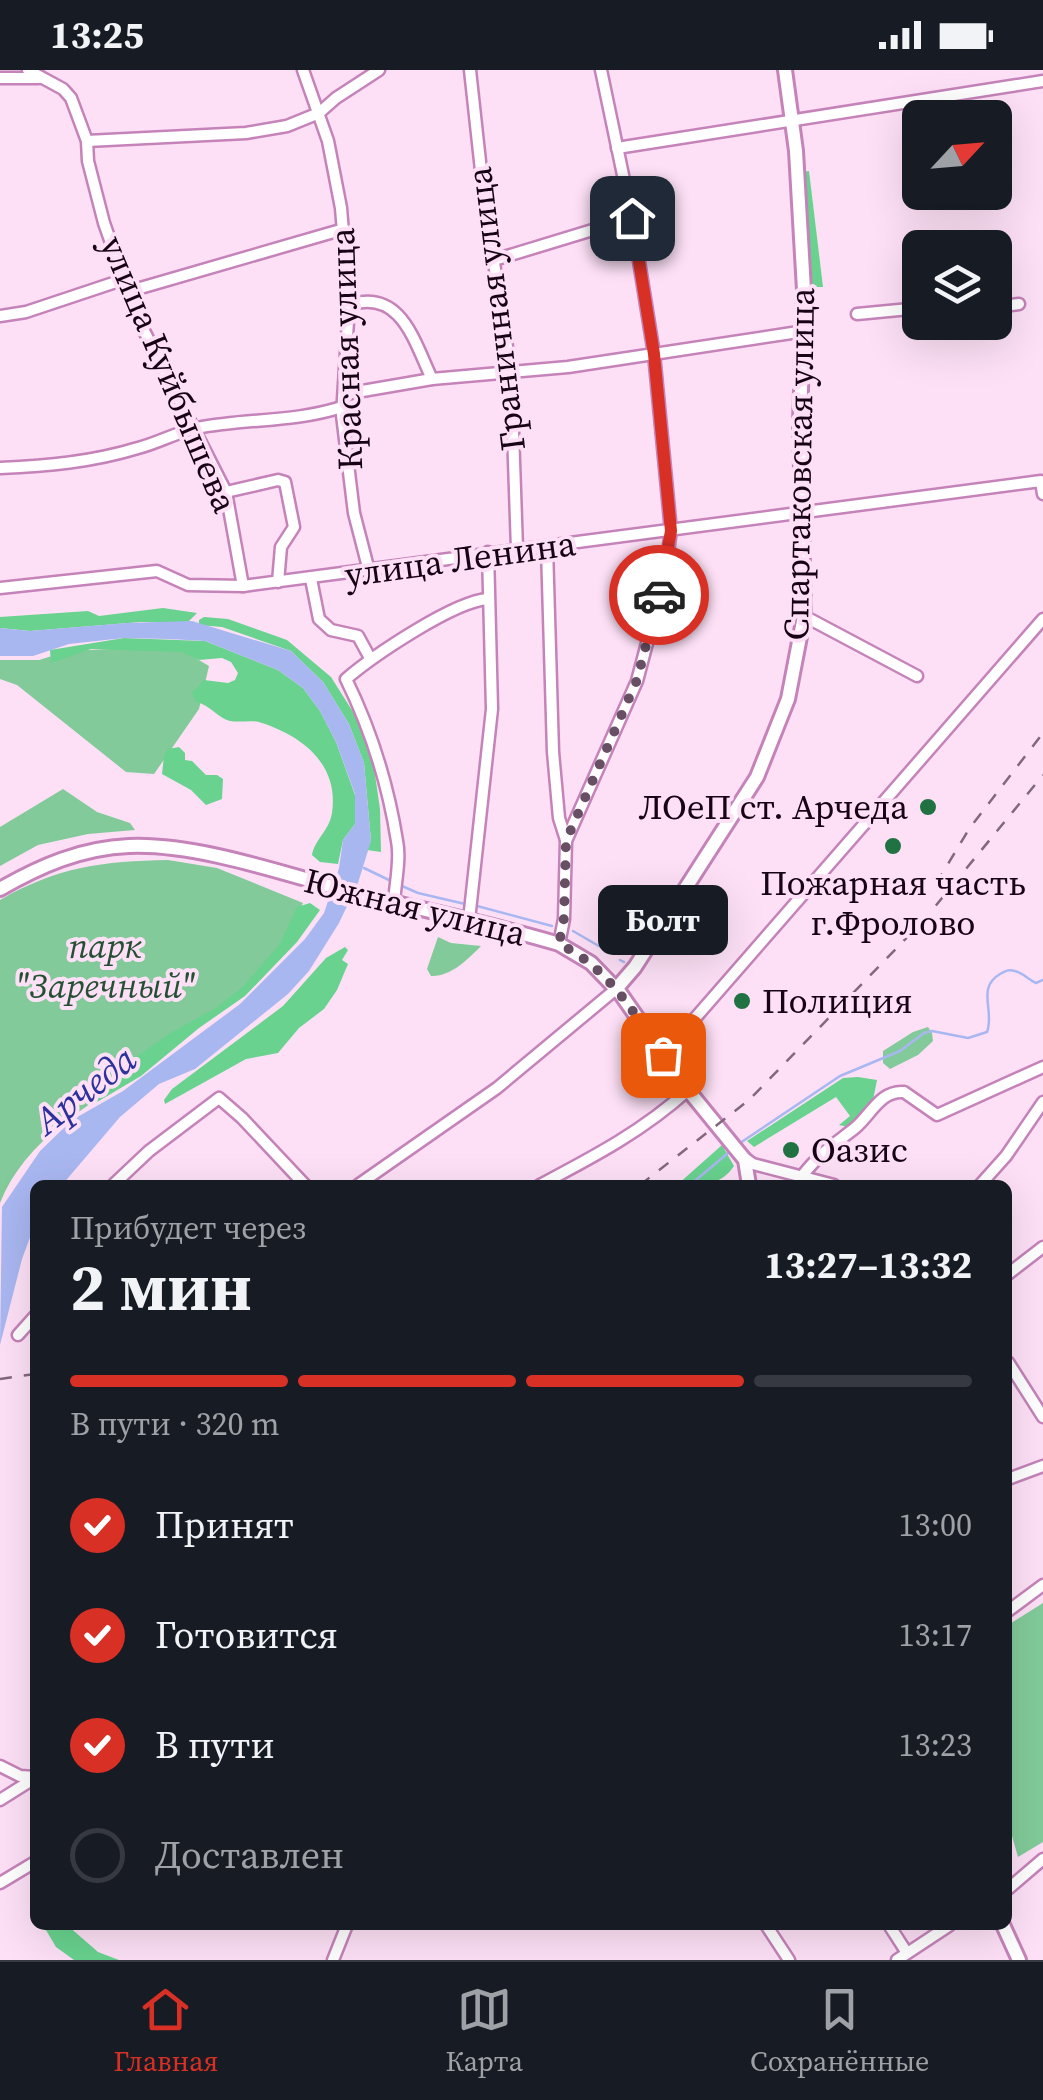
<!DOCTYPE html>
<html lang="ru">
<meta charset="utf-8">
<style>
body{margin:0;font-family:"Source Serif 4",serif;background:#242831;color:#f1f3f6;height:100vh;display:flex;flex-direction:column;font-size:38px;white-space:nowrap}
*{box-sizing:border-box;margin:0}
p{font-size:32px;color:#9ea1a6}
.icon{flex:none;width:55px;height:55px;fill:none;stroke:currentColor;stroke-width:2;stroke-linecap:round;stroke-linejoin:round}
.map{position:relative;flex:1;overflow:hidden}
.drawer{position:absolute;left:30px;top:1110px;width:982px;height:750px;display:flex;flex-direction:column;background:#171b24;border-radius:15px;box-shadow:0 10px 40px #0002}
.drawer>*{flex:none}
.needle{width:65px;rotate:64deg}
.controls{position:absolute;left:902px;top:30px;display:grid;gap:20px}
.controls a{display:grid;place-items:center;width:110px;height:110px;border-radius:15px;background:#171b24;box-shadow:0 10px 40px #0002;font-size:50px}
.pin{position:absolute;display:grid;place-items:center;width:85px;height:85px;color:#fff;margin:-42px;border-radius:20px;box-shadow:0 5px 15px #0006}
.courier{position:absolute;display:grid;place-items:center;width:100px;height:100px;margin:-50px;border:8px solid #d93025;border-radius:50%;background:#fff;color:#222;box-shadow:0 2px 12px #0007}
.bubble{position:absolute;height:70px;border-radius:15px;background:#171b24;box-shadow:0 10px 40px #0002;font-size:32px;font-weight:700;line-height:70px;text-align:center}
.summary em{font-style:normal;font-weight:700}
.summary div{display:flex;flex-direction:column-reverse}
.summary{display:flex;align-items:center;justify-content:space-between;height:170px;padding:0 40px}
h1{font-size:65px;font-weight:700;line-height:75px}
.bar{display:grid;grid-template-columns:repeat(4,1fr);gap:15px 10px;align-content:center;height:120px;padding:0 40px}
.bar i{height:12px;border-radius:8px;background:#363941}
.bar .active{background:#d93025}
.bar p{grid-column:span 4}
ol{padding:0 40px;list-style:none}
li{display:flex;align-items:center;gap:30px;height:110px}
li p{margin-inline-start:auto}
li .icon{padding:10px;border-radius:50%;background:#d93025;color:#fff;stroke-width:4}
li:last-child{color:#9ea1a6}
li i{width:55px;height:55px;border:5px solid #363941;border-radius:50%}
.status{display:flex;justify-content:space-between;align-items:center;height:70px;padding:0 50px;background:#171b24;direction:ltr}
.status svg{height:28px;fill:currentColor}
.tabs{display:flex;justify-content:space-around;align-items:center;height:140px;border-top:2px solid #363941;background:#171b24;font-size:28px;color:#9ea1a6}
.tabs a{display:grid;justify-items:center;gap:5px}
.tabs .active{color:#d93025}
.map>svg:first-child{display:block}
.green{fill:#82ca99}
.forest{fill:#68d28e}
.water{fill:#a9b7f1}
.lines{fill:none;stroke-linecap:round;stroke-linejoin:round}
.stream{stroke:#a9b7f1;stroke-width:2.5}
.minor-casing{stroke:#c583b9;stroke-width:15}
.major-casing{stroke:#c583b9;stroke-width:18}
.minor{stroke:#fff;stroke-width:10}
.major{stroke:#fff;stroke-width:12}
.rail{stroke:#81687c;stroke-width:2.5;stroke-dasharray:12 12;stroke-linecap:butt}
.done{stroke:#685064;stroke-width:10;stroke-dasharray:0 18}
.route{stroke:#d93025;stroke-width:12}
.poi-dot{fill:#217243;stroke:#fde0f6;stroke-width:4}
.labels{text-anchor:middle;stroke-width:8;stroke-linejoin:round;paint-order:stroke}
.street-label{font-size:35px;fill:#180315;stroke:#fde0f6}
.poi-label{font-size:35px;fill:#180315;stroke:#fde0f6;text-anchor:start}
.park-label{font-size:35px;font-style:italic;fill:#255034;stroke:#fde0f6}
.water-label{font-size:38px;font-style:italic;fill:#2d319c;stroke:#fde0f6}
</style>
<div class="status"><b>13:25</b><svg viewBox="0 0 49 12"><path d="M0 12V9h3v3zM5 12V6h3v6zM10 12V3h3v9zM15 12V0h3v12zM26 1h20v11H26zM47 4h2v5h-2z"/></svg></div>
<div class="map">
<svg width="1043" height="1890" viewBox="0 0 1043 1890">
<rect width="100%" height="100%" fill="#fde0f6"/>
<g class="green">
<polygon points="175,576 209,596 199,639 154,704 126,702 17,615 0,609 0,590 39,590 68,581"/>
<polygon points="63,719 97,742 130,753 135,760 88,764 38,775 0,796 0,757"/>
<path d="M168,790l49,8 86,35c-15,33 -38,71 -68,93 -10,8 -22,13 -32,22 -19,16 -38,35 -59,50 -55,38 -118,70 -144,135v-303c57,-33 103,-39 168,-40z"/>
<path d="M438,867l13,6 30,3c-13,13 -30,31 -50,30l-4,-7z"/>
<polygon points="928,957 932,963 933,971 918,985 890,999 883,993 883,981 913,962"/>
<polygon points="1043,1533 1043,1772 1018,1787 1008,1752 1008,1555"/>
</g>
<g class="forest">
<polygon points="809,101 823,217 812,217 803,102"/>
<polygon points="163,538 197,543 187,553 141,552 30,561 0,558 0,547 88,541 99,546"/>
<polygon points="204,547 228,549 287,570 331,607 360,653 372,684 380,739 381,782 367,780 371,771 364,693 349,654 323,612 291,581 222,557 199,555 199,550"/>
<path d="M124,568l81,3 73,29 25,18 17,23 16,31 19,53v29l-12,16 -5,24 -18,-2 -8,-7c3,-16 17,-24 20,-42 7,-48 -28,-76 -70,-90 -10,-4 -21,0 -32,-2 -12,-3 -20,-16 -34,-19l-4,-9 12,-13 24,3 7,-3 3,-7 -7,-11 -9,-4 -23,2 -17,-8 -91,-3 -40,14 -1,-13z"/>
<polygon points="179,677 185,683 185,690 192,691 206,705 217,705 223,709 222,729 206,735 191,720 162,704 164,686 168,679"/>
<polygon points="310,833 320,840 297,872 245,926 199,958 141,1006 92,1035 84,1034 84,1027 93,1018 169,964 216,938 244,916 280,874 297,837"/>
<polygon points="345,877 348,880 342,890 348,894 337,920 324,939 299,958 278,983 246,989 165,1034 164,1030 172,1019 283,936 326,888"/>
<polygon points="858,1007 877,1010 873,1030 848,1057 839,1055 850,1046 836,1027 754,1077 747,1071 843,1008"/>
<path d="M722,1075l12,21c-14,21 -34,19 -57,19z"/>
<polygon points="43,1855 67,1855 98,1882 119,1890 74,1890 56,1877"/>
</g>
<polygon class="water" points="192,551 291,581 323,612 349,654 364,693 371,771 358,813 339,853 309,901 288,924 195,999 159,1014 120,1047 62,1115 35,1115 35,1154 22,1189 0,1275 2,1137 40,1081 72,1050 123,1021 240,934 305,869 324,843 339,798 343,770 355,754 355,724 336,672 320,641 303,618 278,600 205,571 169,569 124,568 69,574 33,586 0,586 0,558 30,561 127,553"/>
<g class="lines">
<g class="stream">
<polyline points="364,798 389,810"/>
<polyline points="402,816 418,823 465,834"/>
<polyline points="477,836 552,856"/>
<polyline points="573,861 604,879"/>
<polyline points="620,890 624,892"/>
<path d="M740,1073l100,-67 60,-25 24,-18 8,-2 36,7 19,-6c8,-21 -11,-44 13,-58 5,-3 9,-5 15,-3 8,2 14,9 21,12l7,-3"/>
<polyline points="690,1115 728,1083"/>
</g>
<defs>
<g id="minor">
<polyline points="28,0 63,19 71,28 87,71 88,91 104,153 138,249 226,422 243,516"/>
<polyline points="303,0 328,71 341,138 349,235 342,345 354,443 369,501"/>
<polyline points="470,0 484,128 511,303 517,479"/>
<polyline points="0,8 39,8"/>
<polyline points="87,71 246,63 287,56 319,43 336,28 379,0"/>
<polyline points="617,78 1043,11"/>
<polyline points="494,190 632,148"/>
<polyline points="130,221 344,159"/>
<path d="M349,235c52,-17 65,36 83,74"/>
<polyline points="995,237 1019,234"/>
<polyline points="857,244 920,238"/>
<polyline points="0,246 26,242 125,209"/>
<polyline points="345,324 432,309 568,297 805,261"/>
<path d="M0,398c47,-2 92,-6 138,-20 20,-5 39,-16 59,-20 51,-10 94,-5 145,-21"/>
<polyline points="226,422 278,410 285,412 294,457 281,477 278,512"/>
<polyline points="547,478 553,682 559,748 566,770"/>
<polyline points="311,509 319,549 331,560 358,566 370,588"/>
<polyline points="0,518 157,501 188,515 243,516 1041,411 1043,424"/>
<polyline points="804,546 917,606"/>
<path d="M394,833c1,-19 7,-44 3,-62 -9,-57 -26,-111 -51,-162 27,-23 108,-78 142,-80"/>
<polyline points="469,850 492,639 488,482"/>
<polyline points="559,874 564,849 566,771 637,611 664,509 671,461 654,284 632,148 601,0"/>
<polyline points="663,985 1043,549"/>
<polyline points="743,1087 753,1094 834,1115"/>
<path d="M802,1106c19,-24 30,-30 53,-48 16,-13 25,-38 49,-36l33,23 106,-48"/>
<polyline points="113,1115 149,1081 219,1028 242,1048 305,1115"/>
<polyline points="358,1115 497,1018 616,919"/>
<path d="M540,1115c53,-28 103,-54 148,-95"/>
<polyline points="980,1115 1006,1086 1043,1032"/>
<polyline points="1008,1204 1043,1177"/>
<polyline points="18,1265 35,1246"/>
<polyline points="1008,1292 1043,1347"/>
<polyline points="1008,1409 1043,1396"/>
<polyline points="1008,1541 1043,1515"/>
<polyline points="0,1696 20,1706 35,1707"/>
<polyline points="0,1730 35,1708"/>
<polyline points="0,1813 35,1792"/>
<polyline points="1008,1819 1043,1789"/>
<polyline points="766,1855 789,1890"/>
<polyline points="889,1855 907,1883"/>
<polyline points="333,1890 347,1855"/>
<polyline points="897,1890 950,1855"/>
</g>
<g id="major">
<path d="M0,819c40,-23 81,-41 129,-43 70,-3 161,30 230,48 67,17 134,30 200,50l32,19 29,30 68,97 57,70 4,25"/>
<polyline points="616,919 635,897 757,707 788,629 804,546 800,353 804,220 796,81 785,0"/>
<polyline points="1003,1855 1019,1890"/>
</g>
</defs>
<use href="#minor" class="minor-casing"/>
<use href="#major" class="major-casing"/>
<use href="#minor" class="minor"/>
<use href="#major" class="major"/>
<g class="rail">
<polyline points="936,814 969,759 1043,663"/>
<polyline points="640,1115 749,1030 924,850 1043,705"/>
<polyline points="0,1309 35,1304"/>
</g>
</g>
<g class="lines">
<path class="done" d="M659,525l-22,85 -71,161 -2,77 -5,26c49,23 74,68 104,111"/>
<polyline class="route" points="632,148 654,284 671,461 659,525"/>
</g>
<g class="poi-dot">
<circle cx="928" cy="737" r="10"/>
<circle cx="893" cy="776" r="10"/>
<circle cx="742" cy="931" r="10"/>
<circle cx="791" cy="1080" r="10"/>
</g>
<g class="labels">
<g class="street-label">
<text transform="translate(496 239) rotate(-97)" y="12">Граничная улица</text>
<text transform="translate(346 279) rotate(-92)" y="12">Красная улица</text>
<text transform="translate(169 304) rotate(67)" y="12">улица Куйбышева</text>
<text transform="translate(799 394) rotate(-89)" y="12">Спартаковская улица</text>
<text transform="translate(460 489) rotate(-8)" y="12">улица Ленина</text>
<text transform="translate(415 837) rotate(14)" y="12">Южная улица</text>
</g>
<g class="poi-label">
<text x="908" y="749" text-anchor="end">ЛОеП ст. Арчеда</text>
<text x="893" y="825" text-anchor="middle">Пожарная часть<tspan x="893" dy="40">г.Фролово</tspan></text>
<text x="762" y="943">Полиция</text>
<text x="811" y="1092">Оазис</text>
</g>
<g class="park-label">
<text x="105" y="888">парк<tspan x="105" dy="40">"Заречный"</tspan></text>
</g>
<g class="water-label">
<text transform="translate(85 1020) rotate(-38)" y="13">Арчеда</text>
</g>
</g>
</svg>
<div class="controls">
<a><svg class="needle" viewBox="-14 -14 28 28"><path d="M0-13l5 13h-10z" fill="#e53935"/><path d="M0 13l5-13h-10z" fill="#9ea1a6"/></svg></a>
<a><svg class="icon" aria-label="layers" viewBox="0 0 24 24"><path d="M12 4l9 5-9 5-9-5zM3 14l9 5 9-5"/></svg></a>
</div>
<div class="pin" style="left:663px;top:985px;background:#ea580c"><svg class="icon" aria-label="bag" viewBox="0 0 24 24"><path d="M5 8h14l-1 12H6zM9 8a3 3 0 0 1 6 0"/></svg></div>
<div class="pin" style="left:632px;top:148px;background:#1f2937"><svg class="icon" aria-label="home" viewBox="0 0 24 24"><path d="M3 11l9-7 9 7M6 9v11h12V9"/></svg></div>
<div class="courier" style="left:659px;top:525px"><svg class="icon" aria-label="car" viewBox="0 0 24 24"><path d="M5 17H2v-5l4-1 3-4h7l3 4 3 1v5h-3M9 17h6M6 11h13"/><circle cx="7" cy="17" r="2"/><circle cx="17" cy="17" r="2"/></svg></div>
<div class="bubble" style="left:598px;top:815px;width:130px">Болт</div>
<section class="drawer">
<div class="summary"><div><h1>2 мин</h1><p>Прибудет через</p></div><em>13:27–13:32</em></div>
<div class="bar"><i class="active"></i><i class="active"></i><i class="active"></i><i></i><p>В пути · 320 m</p></div>
<ol>
<li><svg class="icon" aria-label="check" viewBox="0 0 24 24"><path d="M5 12l5 5 9-10"/></svg>Принят<p>13:00</p></li>
<li><svg class="icon" aria-label="check" viewBox="0 0 24 24"><path d="M5 12l5 5 9-10"/></svg>Готовится<p>13:17</p></li>
<li><svg class="icon" aria-label="check" viewBox="0 0 24 24"><path d="M5 12l5 5 9-10"/></svg>В пути<p>13:23</p></li>
<li><i></i>Доставлен</li>
</ol>
</section>
</div>
<nav class="tabs">
<a class="active"><svg class="icon" aria-label="home" viewBox="0 0 24 24"><path d="M3 11l9-7 9 7M6 9v11h12V9"/></svg>Главная</a>
<a><svg class="icon" aria-label="map" viewBox="0 0 24 24"><path d="M3 6l6-2 6 2 6-2v14l-6 2-6-2-6 2zM9 4v14M15 6v14"/></svg>Карта</a>
<a><svg class="icon" aria-label="saved" viewBox="0 0 24 24"><path d="M7 4h10v16l-5-4-5 4z"/></svg>Сохранённые</a>
</nav>
